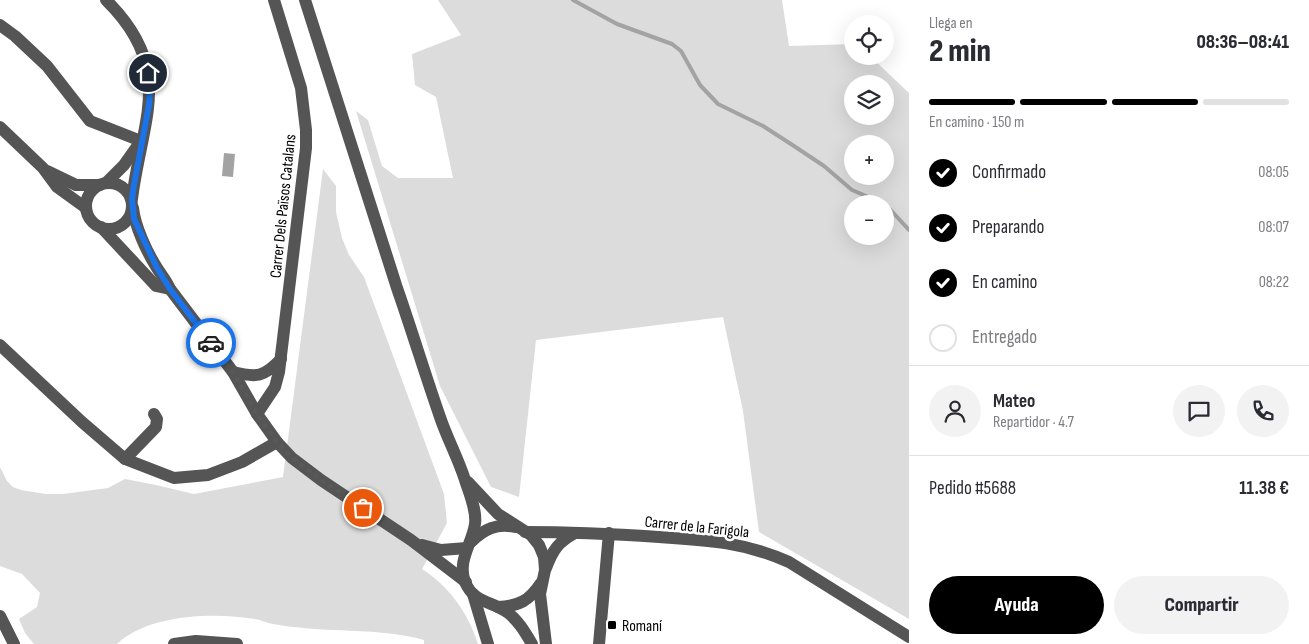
<!DOCTYPE html>
<html lang="es">
<meta charset="utf-8">
<style>
body{margin:0;font-family:"Sofia Sans Condensed",sans-serif;background:#f2f2f3;color:#2b2b33;height:100vh;display:flex;flex-direction:column;font-size:19px;white-space:nowrap}
*{box-sizing:border-box;margin:0}
p{font-size:16px;color:#7c7c81}
.icon{flex:none;width:28px;height:28px;fill:none;stroke:currentColor;stroke-width:2;stroke-linecap:round;stroke-linejoin:round}
.map{position:relative;flex:1;overflow:hidden}
.drawer{display:flex;flex-direction:column;background:#fff;width:400px}
.drawer>*{flex:none}
.tools{position:absolute;left:844px;top:15px;display:grid;gap:10px}
.tools a{display:grid;place-items:center;width:50px;height:50px;border-radius:50%;background:#fff;box-shadow:0 5px 20px #0002;font-size:25px}
.pin{position:absolute;display:grid;place-items:center;width:42px;height:42px;color:#fff;margin:-21px;border:2px solid #fff;border-radius:50%;box-shadow:0 1px 5px #0007}
.courier{position:absolute;display:grid;place-items:center;width:50px;height:50px;margin:-25px;border:4px solid #1a73e8;border-radius:50%;background:#fff;color:#222;box-shadow:0 1px 6px #0007}
.head em{font-style:normal;font-weight:800}
.head div{display:flex;flex-direction:column-reverse}
.head{display:flex;align-items:center;justify-content:space-between;height:85px;padding:0 20px}
h1{font-size:32px;font-weight:800;line-height:38px}
.bar{display:grid;grid-template-columns:repeat(4,1fr);gap:8px 5px;align-content:center;height:60px;padding:0 20px}
.bar i{height:6px;border-radius:4px;background:#e1e1e2}
.bar .active{background:#000}
.bar p{grid-column:span 4}
.line{display:flex;align-items:center;gap:12px;padding:0 20px;border-top:1px solid #e1e1e2}
.line div{flex:1}
.round{display:grid;place-items:center;flex:none;width:52px;height:52px;border-radius:26px;background:#f2f2f3}
ol{padding:0 20px;list-style:none}
li{display:flex;align-items:center;gap:15px;height:55px}
li p{margin-inline-start:auto}
li .icon{padding:5px;border-radius:50%;background:#000;color:#fff;stroke-width:4}
li:last-child{color:#7c7c81}
li i{width:28px;height:28px;border:2px solid #e1e1e2;border-radius:50%}
.button{display:flex;gap:10px;margin-top:auto;padding:10px 20px}
.button a{flex:1;height:58px;border-radius:30px;background:#000;color:#fff;font-size:20px;font-weight:800;line-height:58px;text-align:center}
.button a+a{background:#f2f2f3;color:#2b2b33}
main{display:flex;flex:1;min-height:0}
.map>svg:first-child{display:block}
.green{fill:#dcdcdc;fill-rule:evenodd}
.water{fill:#a3a3a3}
.lines{fill:none;stroke-linecap:round;stroke-linejoin:round}
.stream{stroke:#a3a3a3;stroke-width:4}
.minor{stroke:#555;stroke-width:12}
.done{stroke:#595959;stroke-width:5;stroke-dasharray:0 9}
.route{stroke:#1a73e8;stroke-width:6}
.poi-dot{fill:#000;stroke:#fff;stroke-width:2}
.labels{text-anchor:middle;stroke-width:5;stroke-linejoin:round;paint-order:stroke}
.street-label{font-size:16px;fill:#000;stroke:#fff}
.poi-label{font-size:16px;fill:#000;stroke:#fff;text-anchor:start}
</style>
<main>
<div class="map">
<svg width="909" height="644" viewBox="0 0 909 644">
<rect width="100%" height="100%" fill="#fff"/>
<g class="green">
<path d="M438,0h344l7,46 63,-2v12h18l39,37v526l-150,-87 -16,-121 -20,-94 -187,23 -17,157 -28,-10 -51,-101 -84,-275 12,9 14,46 16,12h55l-17,-81 -21,-12 -3,-31 49,-19zM852,84h33v32h-33zM852,144h33v32h-33zM852,204h33v32h-33z"/>
<path d="M323,169l13,17v26l6,26 7,17 15,22 80,217 3,29 -25,46c28,18 46,44 56,75h-54v-4c-39,-11 -80,-8 -120,-12 -10,-1 -21,-2 -31,-4 -6,-1 -12,-4 -18,-5 -40,-7 -107,-5 -138,25h-83l-9,-11 -6,-14 18,-12 3,-14 -18,-19 -22,-8v-99l7,14 6,6 8,3 25,4h17l45,-6 17,-9 31,6 38,9 89,-17z"/>
</g>
<polygon class="water" points="224,153 235,154 233,177 222,176"/>
<g class="lines">
<g class="stream">
<polyline points="573,0 617,24 672,44 681,51 700,85 718,104 763,126 794,146 824,166 852,190 885,204"/>
<polyline points="885,204 909,230"/>
</g>
<g class="minor">
<path d="M106,0c70,69 36,118 26,199"/>
<path d="M305,0c30,96 61,192 92,288 15,43 28,86 43,129 7,21 18,41 25,63 4,13 12,30 10,44 -3,20 -18,37 -10,58 9,21 26,19 42,30 11,8 18,20 25,32"/>
<polyline points="0,25 15,36 47,66 90,121 141,141"/>
<polyline points="0,127 43,168 57,187 86,208"/>
<polyline points="47,171 76,185 100,185"/>
<polyline points="106,183 124,165 141,141"/>
<circle cx="109" cy="206" r="23"/>
<path d="M133,208c2,19 14,44 24,60 5,8 10,13 13,21l63,83 24,42 20,28 15,16 29,22 90,60 55,42"/>
<polyline points="101,227 156,286 170,289"/>
<polyline points="0,345 82,422 125,459 174,478 208,475 242,462 277,442"/>
<path d="M233,372c24,6 31,5 48,-13"/>
<polyline points="257,414 275,387 279,372 306,148 306,130 301,88 274,0"/>
<polyline points="125,459 156,427 157,419 154,414"/>
<polyline points="468,482 498,514 531,535 539,545 544,557 545,570 540,594 546,644"/>
<path d="M525,532c45,0 89,2 134,5 48,3 86,5 130,25l120,75"/>
<path d="M471,542c13,-13 26,-19 44,-15"/>
<polyline points="422,545 441,550 467,548"/>
<path d="M546,568c7,-18 12,-26 29,-35"/>
<polyline points="473,594 488,644"/>
<path d="M498,607c21,-1 31,-6 43,-24"/>
<polyline points="0,616 14,644"/>
<polyline points="174,644 196,641 237,644"/>
<polyline points="599,644 609,533"/>
</g>
</g>
<g class="lines">
<polyline class="done" points="211,343 233,372 257,414 277,442 292,458 321,480 363,508"/>
<polyline class="route" points="148,73 150,89 149,105 134,185 132,199 134,219 157,268 170,289 211,343"/>
</g>
<rect class="poi-dot" x="607" y="620" width="10" height="10" rx="2.5"/>
<g class="labels">
<g class="street-label">
<text transform="translate(282 206) rotate(-84)" y="6">Carrer Dels Països Catalans</text>
<text transform="translate(697 526) rotate(6)" y="6">Carrer de la Farigola</text>
</g>
<g class="poi-label">
<text x="622" y="631">Romaní</text>
</g>
</g>
</svg>
<div class="tools">
<a><svg class="icon" aria-label="locate" viewBox="0 0 24 24"><circle cx="12" cy="12" r="6"/><path d="M12 2v4M12 18v4M2 12h4M18 12h4"/></svg></a>
<a><svg class="icon" aria-label="layers" viewBox="0 0 24 24"><path d="M12 4l9 5-9 5-9-5zM3 14l9 5 9-5"/></svg></a>
<a>+</a>
<a>−</a>
</div>
<div class="pin" style="left:363px;top:508px;background:#ea580c"><svg class="icon" aria-label="bag" viewBox="0 0 24 24"><path d="M5 8h14l-1 12H6zM9 8a3 3 0 0 1 6 0"/></svg></div>
<div class="pin" style="left:148px;top:73px;background:#1f2937"><svg class="icon" aria-label="home" viewBox="0 0 24 24"><path d="M3 11l9-7 9 7M6 9v11h12V9"/></svg></div>
<div class="courier" style="left:211px;top:343px"><svg class="icon" aria-label="car" viewBox="0 0 24 24"><path d="M5 17H2v-5l4-1 3-4h7l3 4 3 1v5h-3M9 17h6M6 11h13"/><circle cx="7" cy="17" r="2"/><circle cx="17" cy="17" r="2"/></svg></div>
</div>
<section class="drawer">
<div class="head"><div><h1>2 min</h1><p>Llega en</p></div><em>08:36–08:41</em></div>
<div class="bar"><i class="active"></i><i class="active"></i><i class="active"></i><i></i><p>En camino · 150 m</p></div>
<ol>
<li><svg class="icon" aria-label="check" viewBox="0 0 24 24"><path d="M5 12l5 5 9-10"/></svg>Confirmado<p>08:05</p></li>
<li><svg class="icon" aria-label="check" viewBox="0 0 24 24"><path d="M5 12l5 5 9-10"/></svg>Preparando<p>08:07</p></li>
<li><svg class="icon" aria-label="check" viewBox="0 0 24 24"><path d="M5 12l5 5 9-10"/></svg>En camino<p>08:22</p></li>
<li><i></i>Entregado</li>
</ol>
<div class="line" style="height:90px"><a class="round"><svg class="icon" aria-label="person" viewBox="0 0 24 24"><circle cx="12" cy="8" r="4"/><path d="M4 21q1-7 8-7t8 7"/></svg></a><div><b>Mateo</b><p>Repartidor · 4.7</p></div><a class="round"><svg class="icon" aria-label="chat" viewBox="0 0 24 24"><path d="M4 5h16v11H9l-5 4z"/></svg></a><a class="round"><svg class="icon" aria-label="phone" viewBox="0 0 24 24"><path d="M5 4h4l2 5-3 2q2 4 5 5l2-3 5 2v4C11 20 4 13 5 4z"/></svg></a></div>
<div class="line" style="height:65px"><div>Pedido #5688</div><b>11.38 €</b></div>
<div class="button"><a>Ayuda</a><a>Compartir</a></div>
</section>
</main>
